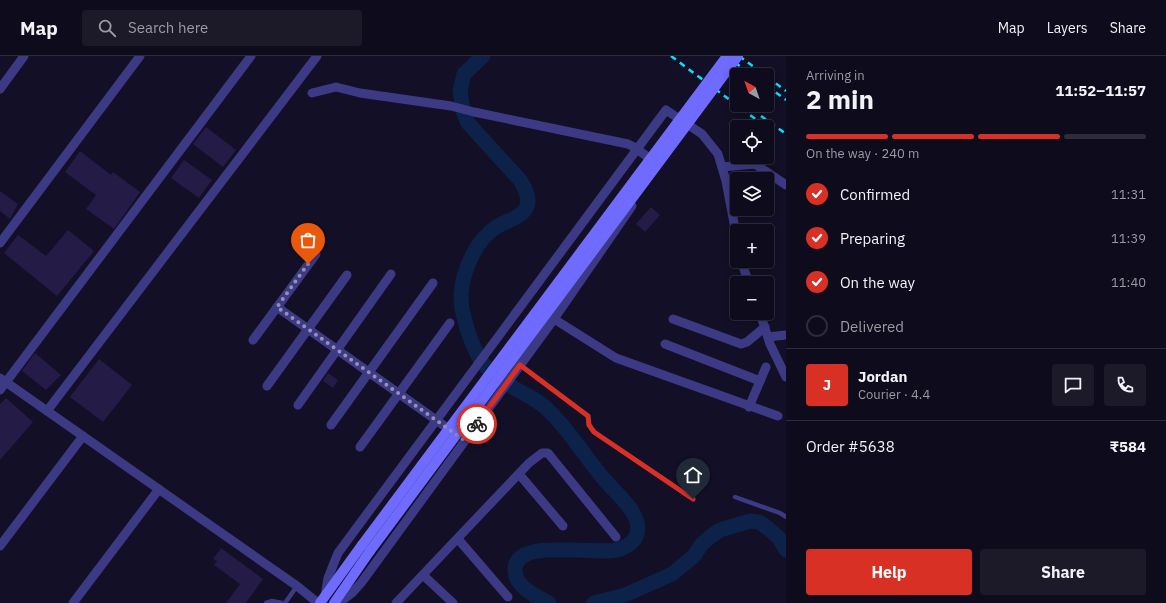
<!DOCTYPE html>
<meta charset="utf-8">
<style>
body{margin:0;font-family:"IBM Plex Sans",sans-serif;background:#1c1929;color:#f1f3f6;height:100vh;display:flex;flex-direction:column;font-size:15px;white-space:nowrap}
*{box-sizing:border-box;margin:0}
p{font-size:13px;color:#9b9ba3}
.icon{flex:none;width:22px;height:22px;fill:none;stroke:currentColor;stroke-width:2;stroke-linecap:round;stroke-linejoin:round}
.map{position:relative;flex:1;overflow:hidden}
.side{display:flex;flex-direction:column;background:#0e0b1c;width:380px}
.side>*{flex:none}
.needle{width:26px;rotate:320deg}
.controls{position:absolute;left:730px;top:12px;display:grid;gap:8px}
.controls a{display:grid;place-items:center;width:44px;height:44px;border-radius:4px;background:#0e0b1c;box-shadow:0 2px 10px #0003,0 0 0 1px #2e2b3b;font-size:20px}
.pin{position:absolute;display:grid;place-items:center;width:34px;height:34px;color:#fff;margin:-41px -17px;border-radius:50% 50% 50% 0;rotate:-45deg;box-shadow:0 0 4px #0007}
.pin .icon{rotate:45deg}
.courier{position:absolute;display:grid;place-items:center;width:40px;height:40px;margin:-20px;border:3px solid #d93025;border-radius:50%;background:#fff;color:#222;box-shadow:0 1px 5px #0007}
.summary em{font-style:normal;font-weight:800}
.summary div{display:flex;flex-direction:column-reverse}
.summary{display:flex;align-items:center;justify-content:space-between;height:68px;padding:0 20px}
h1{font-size:26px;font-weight:800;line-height:30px}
.bar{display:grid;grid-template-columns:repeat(4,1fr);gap:6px 4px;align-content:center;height:48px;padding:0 20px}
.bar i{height:5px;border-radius:3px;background:#2e2b3b}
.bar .selected{background:#d93025}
.bar p{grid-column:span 4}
.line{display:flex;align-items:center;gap:10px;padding:0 20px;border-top:1px solid #2e2b3b}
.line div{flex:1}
.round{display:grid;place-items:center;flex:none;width:42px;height:42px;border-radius:4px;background:#1c1929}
ol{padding:0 20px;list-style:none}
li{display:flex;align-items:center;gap:12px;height:44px}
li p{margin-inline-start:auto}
li .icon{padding:4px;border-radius:50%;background:#d93025;color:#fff;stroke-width:4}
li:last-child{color:#9b9ba3}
li i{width:22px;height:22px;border:2px solid #2e2b3b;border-radius:50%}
.action{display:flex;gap:8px;margin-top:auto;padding:8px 20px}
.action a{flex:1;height:46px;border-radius:4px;background:#d93025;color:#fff;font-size:16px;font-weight:800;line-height:46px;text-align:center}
.action a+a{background:#1c1929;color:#f1f3f6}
header{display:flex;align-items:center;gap:24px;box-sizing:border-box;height:56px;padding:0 20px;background:#0e0b1c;border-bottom:1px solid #2e2b3b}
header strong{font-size:19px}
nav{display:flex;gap:22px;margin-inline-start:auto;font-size:14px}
.search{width:280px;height:36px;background:#1c1929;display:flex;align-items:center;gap:10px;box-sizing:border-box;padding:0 14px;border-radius:4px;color:#9b9ba3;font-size:15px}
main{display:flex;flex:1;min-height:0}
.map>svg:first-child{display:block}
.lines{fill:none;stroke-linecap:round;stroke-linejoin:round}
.river{stroke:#0c2248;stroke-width:15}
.building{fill:#241b47}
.lane{stroke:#3d3a85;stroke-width:4.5}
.street{stroke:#3d3a85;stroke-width:9}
.secondary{stroke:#6f6bff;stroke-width:10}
.rail{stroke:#00e5ff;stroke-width:2.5;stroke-dasharray:6 5;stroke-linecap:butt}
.secondary-bridge{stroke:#6f6bff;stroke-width:10}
.done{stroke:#948fb3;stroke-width:4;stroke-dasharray:0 7.2}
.route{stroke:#d93025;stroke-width:5}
</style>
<header>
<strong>Map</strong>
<div class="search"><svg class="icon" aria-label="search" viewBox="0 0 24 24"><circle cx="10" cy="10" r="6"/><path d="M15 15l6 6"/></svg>Search here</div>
<nav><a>Map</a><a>Layers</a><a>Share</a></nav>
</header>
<main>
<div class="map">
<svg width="786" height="547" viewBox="0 0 786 547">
<rect width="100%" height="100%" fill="#130f26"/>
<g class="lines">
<g class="river">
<path d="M483,0l-19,18 -4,16 3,21 5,12 52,57c5,8 12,20 5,30 -8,10 -21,11 -30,18 -19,12 -33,44 -34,67 0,7 1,16 3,22 3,14 12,40 22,50 6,7 20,16 28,21 12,7 23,11 33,21 22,20 37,47 57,70 10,12 29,28 33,43 3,14 -4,22 -17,27 -19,8 -107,-14 -105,22 1,17 21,25 34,32"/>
<polyline points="594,547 625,539 672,518 694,500 701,489 710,481 720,474 750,465 759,466 769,473 779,482 786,494"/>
</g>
</g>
<g class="building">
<polygon points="206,71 236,94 223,111 193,88"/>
<polygon points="80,95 111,119 113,116 140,136 114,173 86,153 96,139 65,116"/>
<polygon points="184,104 212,124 199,142 171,122"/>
<polygon points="0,135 18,148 10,163 0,155"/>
<polygon points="651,151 660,159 645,176 636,168"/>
<polygon points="68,174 94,195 57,240 4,197 18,179 46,200"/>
<polygon points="35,297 61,319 46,334 22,315"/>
<polygon points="99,303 132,329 103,366 70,341"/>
<polygon points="328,317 338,324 333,332 323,325"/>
<polygon points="6,342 33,366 0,404 0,348"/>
<polygon points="221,492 263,523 246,547 226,547 240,528 214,509 217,505 213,503"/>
</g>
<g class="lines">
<g class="lane">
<polyline points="520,309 588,360 589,369 594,376 693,443"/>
<polyline points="735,441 780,457 786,461"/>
<polyline points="266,547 272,545 282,547"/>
<polyline points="285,547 297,530"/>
</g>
<g class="street">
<polyline points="0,33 24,0"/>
<polyline points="312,37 336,31 360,37 451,50 474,56 628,88 634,91 656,107"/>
<polyline points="722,111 755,108 786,129"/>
<polyline points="0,187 140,0"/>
<polyline points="741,205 749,227"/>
<polyline points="277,251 453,376"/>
<polyline points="760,257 770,288 786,321"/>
<polyline points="554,263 616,302 778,360"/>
<polyline points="673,263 741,288 747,286 765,271"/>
<polyline points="768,281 786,279"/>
<polyline points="253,284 316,198"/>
<polyline points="665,288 760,325"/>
<polyline points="0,322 297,530 318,547"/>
<polyline points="267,330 347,219"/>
<polyline points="0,334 251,0"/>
<polyline points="298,349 391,218"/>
<polyline points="749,351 766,311"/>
<polyline points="47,355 317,0"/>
<polyline points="331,369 433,227"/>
<polyline points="360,391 450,267"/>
<polyline points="519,418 563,470"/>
<polyline points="458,483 508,541"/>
<polyline points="0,490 83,380"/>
<polyline points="423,519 453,547"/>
<polyline points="325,540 328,522 338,497 666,54 702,78 718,98 726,125 737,183"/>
<polyline points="73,547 159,433"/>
<polyline points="339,547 352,537 361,527 554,263 632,150"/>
<polyline points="396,547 529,407 542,397 548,397 616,481"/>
</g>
<g class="secondary">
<polyline points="320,547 362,489"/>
<polyline points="334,547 370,495"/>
</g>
<g class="rail">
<polyline points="671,0 766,71"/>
<polyline points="726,0 752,19"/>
<polyline points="739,0 765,19"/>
<polyline points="767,21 786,35"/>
<polyline points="767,30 786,44"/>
<polyline points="761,60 786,78"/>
</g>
<g class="secondary-bridge">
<polyline points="362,489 727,0"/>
<polyline points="370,495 738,0"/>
</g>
</g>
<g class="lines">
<polyline class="done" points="308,208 277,251 464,384 477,368"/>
<polyline class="route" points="477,368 520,309 588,360 589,369 594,376 693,443"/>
</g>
</svg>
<div class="controls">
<a><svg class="needle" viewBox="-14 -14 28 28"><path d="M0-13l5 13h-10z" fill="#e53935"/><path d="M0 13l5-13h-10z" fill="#9b9ba3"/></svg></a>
<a><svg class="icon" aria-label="locate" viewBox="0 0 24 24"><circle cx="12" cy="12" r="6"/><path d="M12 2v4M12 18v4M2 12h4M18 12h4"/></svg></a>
<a><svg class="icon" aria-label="layers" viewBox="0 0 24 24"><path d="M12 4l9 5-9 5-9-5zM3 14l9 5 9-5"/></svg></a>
<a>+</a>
<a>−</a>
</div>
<div class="pin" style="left:308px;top:208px;background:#ea580c"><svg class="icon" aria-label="bag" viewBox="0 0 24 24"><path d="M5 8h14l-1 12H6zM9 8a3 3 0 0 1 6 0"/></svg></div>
<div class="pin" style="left:693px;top:443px;background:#1f2937"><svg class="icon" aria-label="home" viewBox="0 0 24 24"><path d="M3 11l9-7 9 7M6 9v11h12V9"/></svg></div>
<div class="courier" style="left:477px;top:368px"><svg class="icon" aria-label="bike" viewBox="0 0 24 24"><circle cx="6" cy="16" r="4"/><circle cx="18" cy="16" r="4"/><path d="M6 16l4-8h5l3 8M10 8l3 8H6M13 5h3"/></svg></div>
</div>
<section class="side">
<div class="summary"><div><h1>2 min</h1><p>Arriving in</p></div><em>11:52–11:57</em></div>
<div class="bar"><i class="selected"></i><i class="selected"></i><i class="selected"></i><i></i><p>On the way · 240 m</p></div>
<ol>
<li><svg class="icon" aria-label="check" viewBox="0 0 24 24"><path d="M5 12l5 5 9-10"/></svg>Confirmed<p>11:31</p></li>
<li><svg class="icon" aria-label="check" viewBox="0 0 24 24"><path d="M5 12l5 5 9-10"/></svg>Preparing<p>11:39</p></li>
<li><svg class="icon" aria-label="check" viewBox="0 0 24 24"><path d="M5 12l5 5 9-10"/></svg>On the way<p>11:40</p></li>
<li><i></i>Delivered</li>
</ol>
<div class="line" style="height:72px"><b class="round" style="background:#d93025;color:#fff">J</b><div><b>Jordan</b><p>Courier · 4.4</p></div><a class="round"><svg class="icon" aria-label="chat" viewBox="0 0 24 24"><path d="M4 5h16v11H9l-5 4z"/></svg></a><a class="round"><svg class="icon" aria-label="phone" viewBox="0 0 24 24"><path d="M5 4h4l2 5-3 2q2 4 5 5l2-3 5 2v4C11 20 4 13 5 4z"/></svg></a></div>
<div class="line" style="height:52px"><div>Order #5638</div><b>₹584</b></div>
<div class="action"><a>Help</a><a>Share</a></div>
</section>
</main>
